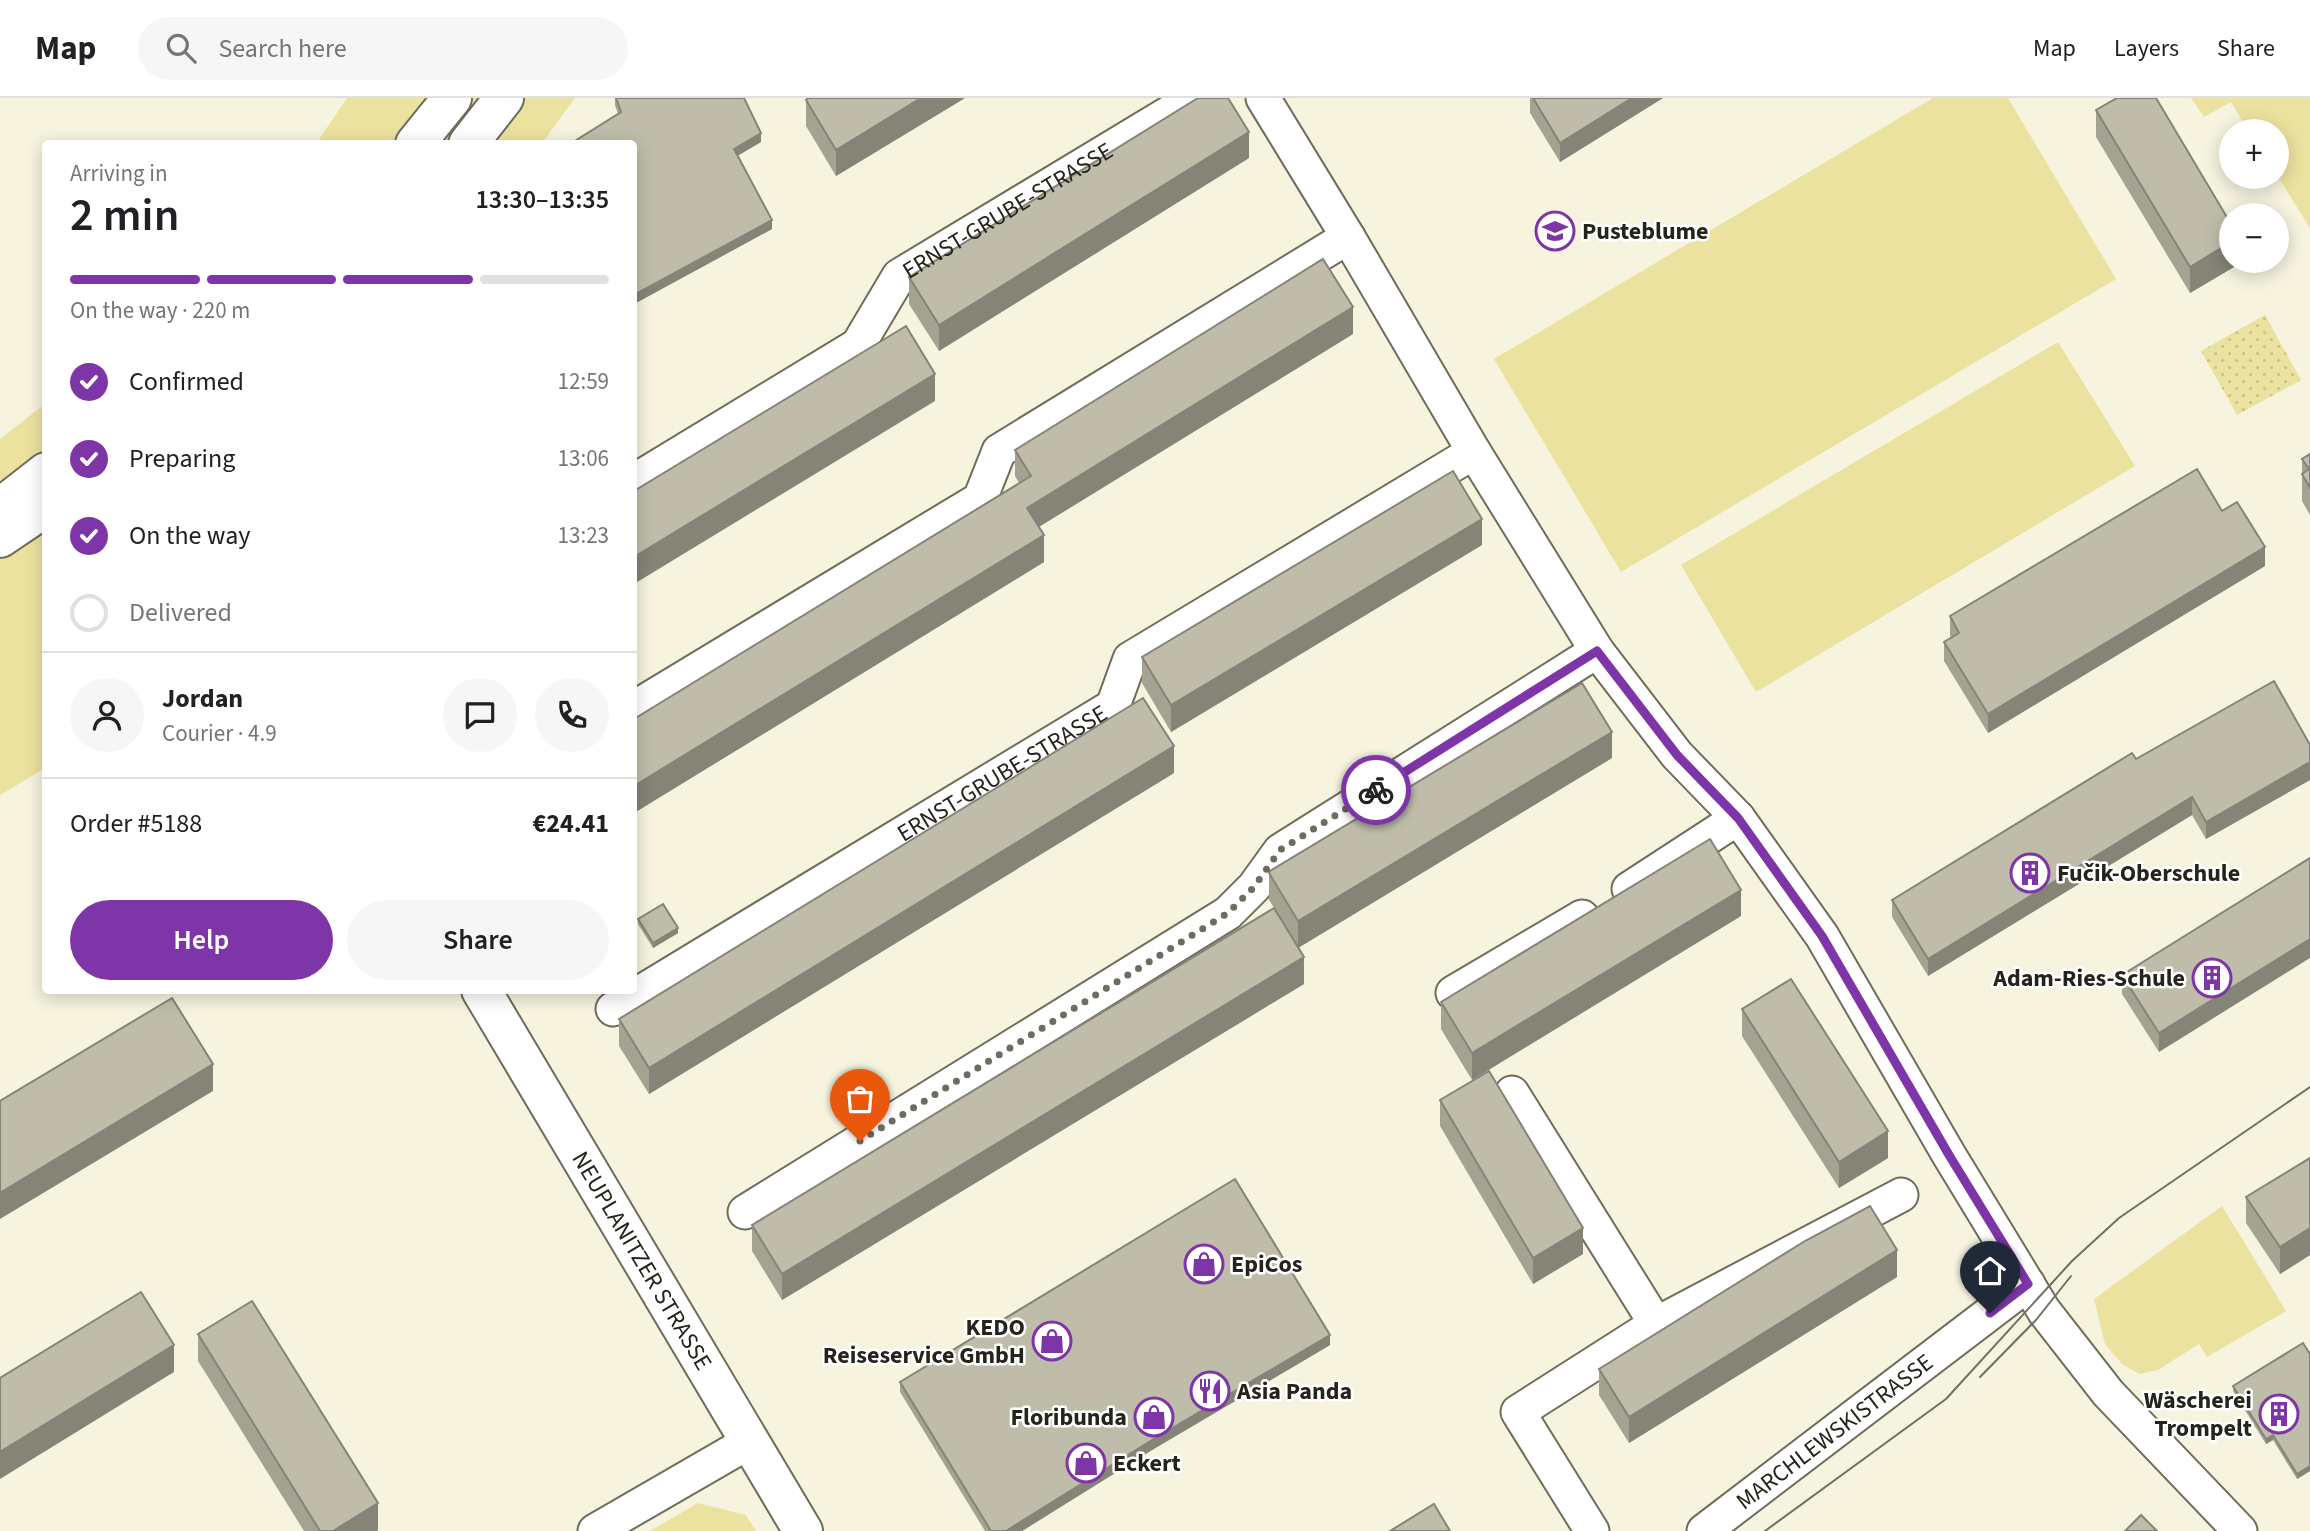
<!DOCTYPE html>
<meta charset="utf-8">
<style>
body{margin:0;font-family:"Source Sans 3",sans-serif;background:#f6f6f6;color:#202124;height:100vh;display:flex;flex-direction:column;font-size:26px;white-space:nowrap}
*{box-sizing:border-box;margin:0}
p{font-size:23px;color:#757577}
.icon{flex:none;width:38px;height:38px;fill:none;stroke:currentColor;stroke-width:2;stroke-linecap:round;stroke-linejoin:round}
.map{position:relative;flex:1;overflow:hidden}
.sheet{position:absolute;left:42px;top:42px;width:595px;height:854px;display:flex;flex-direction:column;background:#fff;border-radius:7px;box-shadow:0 4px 18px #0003}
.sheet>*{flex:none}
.tools{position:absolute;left:2219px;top:21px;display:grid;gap:14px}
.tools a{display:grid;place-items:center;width:70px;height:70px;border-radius:50%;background:#fff;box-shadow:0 4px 18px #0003;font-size:35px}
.pin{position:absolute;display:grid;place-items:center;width:60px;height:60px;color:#fff;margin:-72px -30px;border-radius:50% 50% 50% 0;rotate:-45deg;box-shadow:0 0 7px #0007}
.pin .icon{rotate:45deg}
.courier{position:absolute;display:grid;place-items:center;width:70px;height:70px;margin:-35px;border:5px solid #7e35a7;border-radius:50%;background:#fff;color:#222;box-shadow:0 2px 9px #0007}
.overview em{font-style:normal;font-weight:600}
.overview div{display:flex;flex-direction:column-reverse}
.overview{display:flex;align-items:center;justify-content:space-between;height:119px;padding:0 28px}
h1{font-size:46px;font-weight:600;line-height:52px}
.bar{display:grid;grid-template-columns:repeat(4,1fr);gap:10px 7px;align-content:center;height:84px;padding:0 28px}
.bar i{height:9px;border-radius:5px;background:#e0e0e0}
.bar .selected{background:#7e35a7}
.bar p{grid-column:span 4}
.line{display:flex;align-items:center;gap:18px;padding:0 28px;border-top:2px solid #e0e0e0}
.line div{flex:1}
.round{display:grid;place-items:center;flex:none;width:74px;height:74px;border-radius:37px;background:#f6f6f6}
ol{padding:0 28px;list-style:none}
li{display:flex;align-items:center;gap:21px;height:77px}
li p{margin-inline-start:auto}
li .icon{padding:7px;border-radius:50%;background:#7e35a7;color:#fff;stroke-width:4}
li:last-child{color:#757577}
li i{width:38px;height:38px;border:4px solid #e0e0e0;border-radius:50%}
.action{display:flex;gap:14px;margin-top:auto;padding:14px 28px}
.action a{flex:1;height:80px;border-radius:42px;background:#7e35a7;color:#fff;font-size:28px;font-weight:600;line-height:80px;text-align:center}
.action a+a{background:#f6f6f6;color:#202124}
header{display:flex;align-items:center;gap:42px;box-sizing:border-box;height:98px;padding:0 35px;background:#fff;border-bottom:2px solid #e0e0e0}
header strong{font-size:33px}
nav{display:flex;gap:38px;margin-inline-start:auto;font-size:24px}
.search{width:490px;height:63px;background:#f6f6f6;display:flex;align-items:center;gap:18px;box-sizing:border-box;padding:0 24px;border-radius:38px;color:#757577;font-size:26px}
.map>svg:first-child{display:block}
.grass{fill:#ece29f}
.park{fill:url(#park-dots)}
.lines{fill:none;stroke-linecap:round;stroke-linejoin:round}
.minor-casing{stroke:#6e6c5a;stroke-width:37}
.tertiary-casing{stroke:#6e6c5a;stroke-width:42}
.secondary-casing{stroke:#6e6c5a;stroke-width:42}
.minor{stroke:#fff;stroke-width:33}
.tertiary{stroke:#fff;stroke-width:38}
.secondary{stroke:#fff;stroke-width:38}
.tram{stroke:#716f64;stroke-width:2}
.wall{fill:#a4a392}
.shaded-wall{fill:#868477}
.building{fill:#bfbdaa;stroke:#868477;stroke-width:2}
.done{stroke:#6e6c60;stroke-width:7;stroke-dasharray:0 12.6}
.route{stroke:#7e35a7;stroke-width:9}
.labels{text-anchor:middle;stroke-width:5;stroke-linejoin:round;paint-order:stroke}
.street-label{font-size:24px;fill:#24231c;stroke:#fff}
.poi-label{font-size:24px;font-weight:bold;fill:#24231c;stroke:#fff;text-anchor:start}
</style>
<header>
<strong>Map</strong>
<div class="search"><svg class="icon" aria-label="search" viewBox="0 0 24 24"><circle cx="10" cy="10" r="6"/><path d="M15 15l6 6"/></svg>Search here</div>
<nav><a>Map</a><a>Layers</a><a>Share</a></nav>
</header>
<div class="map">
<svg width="2310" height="1433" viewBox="0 0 2310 1433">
<defs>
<pattern id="park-dots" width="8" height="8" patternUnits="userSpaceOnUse" patternTransform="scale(1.75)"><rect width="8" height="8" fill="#ece29f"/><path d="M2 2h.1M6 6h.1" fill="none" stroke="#cac288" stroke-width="1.8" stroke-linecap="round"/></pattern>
</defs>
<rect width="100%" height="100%" fill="#f6f3df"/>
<g class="grass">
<polygon points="347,0 575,0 542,45 316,46"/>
<polygon points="1933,0 2008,0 2116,181 1621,474 1494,261"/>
<polygon points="2191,0 2310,0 2310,130 2277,77 2277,33 2249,33 2231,4 2204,19"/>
<polygon points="2058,244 2135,368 1756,594 1681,467"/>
<polygon points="45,306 45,670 0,697 0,341"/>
<polygon points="2222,1108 2286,1213 2207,1259 2199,1246 2158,1272 2140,1276 2123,1267 2105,1246 2094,1201"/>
<polygon points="698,1405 746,1417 756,1433 650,1433"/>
</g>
<polygon class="park" points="2265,217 2301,282 2237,317 2201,253"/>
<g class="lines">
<defs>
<g id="minor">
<polyline points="1263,0 1348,139 1474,354 1597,553 1677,657 1738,720 1822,838 1949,1057 2044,1213 2108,1295 2240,1433"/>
<path id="s1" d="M634,383l224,-136 41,-69 295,-178"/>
<polyline points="634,610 980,401 999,353 1348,139"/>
<polyline points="1629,791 1738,720"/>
<polyline points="1453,895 1582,819"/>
<path id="s2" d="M613,911l500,-303 17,-47 344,-207"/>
<polyline points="1512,995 1656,1226"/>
<polyline points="745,1114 1228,815 1254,789 1280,753 1597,553"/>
<polyline points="595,1433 749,1344"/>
<polyline points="1592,1433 1518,1314 1656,1226 1901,1097"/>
<path id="s3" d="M1704,1433l324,-247"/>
</g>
<g id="tertiary">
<path id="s4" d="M481,892l322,541"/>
</g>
<g id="secondary">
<polyline points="415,46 452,0"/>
<polyline points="468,46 504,0"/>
<polyline points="0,410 46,374"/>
<polyline points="0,440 46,409"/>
</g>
</defs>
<use href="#minor" class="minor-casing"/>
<use href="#tertiary" class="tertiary-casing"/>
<use href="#secondary" class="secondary-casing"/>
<use href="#minor" class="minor"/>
<use href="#tertiary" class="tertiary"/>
<use href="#secondary" class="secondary"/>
<g class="tram">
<polyline points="1980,1279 2036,1222 2071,1178"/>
<polyline points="1765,1433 1946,1301 2072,1163 2119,1120 2310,989"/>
</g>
</g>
<g class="wall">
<polygon points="615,0 744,0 761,44 737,58 772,131 634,206 634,46 618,16 615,7"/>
<polygon points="965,0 836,78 806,28 806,2"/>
<polygon points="1530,0 1663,0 1560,64 1530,15"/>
<polygon points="2096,12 2239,163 2239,166 2190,195 2096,39"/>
<polygon points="1249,60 939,253 909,206 909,179"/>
<polygon points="1353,236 1039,429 1044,464 634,715 634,621 1019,385 1015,378 1015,352"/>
<polygon points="2310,356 2310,417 2302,403 2302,361"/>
<polygon points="2222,413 2265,468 1988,635 1944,563 1944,544 1951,540 1950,537 1950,518"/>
<polygon points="1482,447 1171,634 1142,585 1142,559"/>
<polygon points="2310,647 2310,682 2206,741 2192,717 1928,878 1892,819 1892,802 2136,661"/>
<polygon points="1612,660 1298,850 1304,886 782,1202 752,1153 752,1127 1274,810 1269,802 1269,775"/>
<polygon points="1174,675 649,996 619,948 619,921"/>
<polygon points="2310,760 2159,954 2122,896 2122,877"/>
<polygon points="1741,818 1472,982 1441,931 1441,904"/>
<polygon points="638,821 678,835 653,850 638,826"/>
<polygon points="1742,911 1888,1060 1839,1090 1742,938"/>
<polygon points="1440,1002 1583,1156 1533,1186 1440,1028"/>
<polygon points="2310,1060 2310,1157 2280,1176 2246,1125 2246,1099"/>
<polygon points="1897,1179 1629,1345 1599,1297 1599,1271"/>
<polygon points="198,1236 378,1432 377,1433 304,1433 198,1263"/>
<polygon points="1330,1247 1152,1352 1022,1433 985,1433 900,1294 900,1284"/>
<polygon points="2310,1256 2310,1373 2297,1381 2273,1342 2266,1346 2233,1293 2233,1288"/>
</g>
<g class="shaded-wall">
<polygon points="921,0 965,0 836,78 836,52"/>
<polygon points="1632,0 1663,0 1560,64 1560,45"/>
<polygon points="1249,34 1249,60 939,253 939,227"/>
<polygon points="761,35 761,44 734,60 734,51"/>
<polygon points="772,122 772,131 634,206 634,197"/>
<polygon points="2231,144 2231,163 2239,163 2239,166 2190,195 2190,169"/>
<polygon points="1353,209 1353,236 1027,436 1027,410"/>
<polygon points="935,276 935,303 634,486 634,459"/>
<polygon points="1482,421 1482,447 1171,634 1171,607"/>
<polygon points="1044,437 1044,464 634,715 634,688"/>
<polygon points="2265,449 2265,468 1988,635 1988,616"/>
<polygon points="1612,634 1612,660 1298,850 1298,823"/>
<polygon points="1174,648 1174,675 649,996 649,970"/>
<polygon points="2310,664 2310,682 2206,741 2206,724"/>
<polygon points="2192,699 2192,717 1928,878 1928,861"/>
<polygon points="1741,792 1741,818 1472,982 1472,955"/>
<polygon points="678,830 678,835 653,850 653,845"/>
<polygon points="2310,841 2310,860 2159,954 2159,935"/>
<polygon points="1304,859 1304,886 782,1202 782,1176"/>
<polygon points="213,966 213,993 0,1121 0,1095"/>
<polygon points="1888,1033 1888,1060 1839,1090 1839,1064"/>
<polygon points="1583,1130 1583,1156 1533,1186 1533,1160"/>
<polygon points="2310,1130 2310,1157 2280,1176 2280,1149"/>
<polygon points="1897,1152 1897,1179 1629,1345 1629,1319"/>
<polygon points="1330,1237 1330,1247 1152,1352 1022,1433 1006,1433 1152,1342"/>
<polygon points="174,1247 174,1274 0,1381 0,1354"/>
<polygon points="2273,1337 2273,1342 2266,1346 2266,1341"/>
<polygon points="2310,1368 2310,1373 2297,1381 2297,1376"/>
<polygon points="378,1405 378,1432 377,1433 333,1433"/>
</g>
<g class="building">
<polygon points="616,0 744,0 761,35 734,51 772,122 634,197 634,46 570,46 621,14"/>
<polygon points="808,0 921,0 836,52 806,2"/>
<polygon points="1198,0 1228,0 1249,34 939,227 909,179"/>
<polygon points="1533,0 1632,0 1560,45"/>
<polygon points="2117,0 2156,0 2231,126 2231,144 2190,169 2096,12"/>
<polygon points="1323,161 1353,209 1027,410 1044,437 634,688 634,621 1031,378 1015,352"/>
<polygon points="906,228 935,276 634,459 634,393"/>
<polygon points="2310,356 2310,390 2302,376 2309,371 2302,361"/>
<polygon points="2197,371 2222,413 2237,404 2265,449 1988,616 1944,544 1959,535 1950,518"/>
<polygon points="1453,373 1482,421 1171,607 1142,559"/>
<polygon points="2274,583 2310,647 2310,664 2206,724 2192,699 1928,861 1892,802 2132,655 2136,661"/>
<polygon points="1582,585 1612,634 1298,823 1269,775 1270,773"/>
<polygon points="1143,600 1174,648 649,970 619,921"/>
<polygon points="1710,741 1741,792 1472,955 1441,904"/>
<polygon points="2310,760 2310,841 2159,935 2122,877"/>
<polygon points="663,806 678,830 653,845 638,821"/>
<polygon points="1274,810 1304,859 782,1176 752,1127"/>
<polygon points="1791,881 1888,1033 1839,1064 1742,911"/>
<polygon points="172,900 213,966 0,1095 0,1003"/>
<polygon points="1489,973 1583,1130 1533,1160 1440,1002"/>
<polygon points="2310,1060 2310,1130 2280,1149 2246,1099"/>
<polygon points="1235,1081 1330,1237 1152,1342 1006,1433 991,1433 900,1284"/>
<polygon points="1870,1108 1897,1152 1629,1319 1599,1271 1805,1143"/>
<polygon points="141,1194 174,1247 0,1354 0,1280"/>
<polygon points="252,1203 378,1405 333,1433 320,1433 198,1236"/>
<polygon points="2303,1245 2310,1256 2310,1368 2297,1376 2273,1337 2266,1341 2233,1288"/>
<polygon points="1434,1406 1450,1433 1390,1433"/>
<polygon points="2141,1417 2157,1433 2125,1433"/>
</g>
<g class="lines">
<polyline class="done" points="860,1043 1228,815 1254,789 1280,752 1376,692"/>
<polyline class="route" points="1376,692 1597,553 1677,657 1738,720 1822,838 1949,1057 2028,1186 1990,1215"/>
</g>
<defs>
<symbol id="school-ring" viewBox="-11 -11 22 22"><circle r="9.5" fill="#fff" stroke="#7e35a7" stroke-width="1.5"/><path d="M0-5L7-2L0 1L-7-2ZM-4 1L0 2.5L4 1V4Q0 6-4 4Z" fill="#7e35a7"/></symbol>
<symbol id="building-ring" viewBox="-11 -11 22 22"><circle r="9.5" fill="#fff" stroke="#7e35a7" stroke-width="1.5"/><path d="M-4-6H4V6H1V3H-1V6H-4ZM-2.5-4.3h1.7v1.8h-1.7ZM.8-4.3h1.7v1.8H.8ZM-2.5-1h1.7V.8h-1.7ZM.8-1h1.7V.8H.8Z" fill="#7e35a7"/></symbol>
<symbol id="shop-ring" viewBox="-11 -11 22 22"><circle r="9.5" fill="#fff" stroke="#7e35a7" stroke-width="1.5"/><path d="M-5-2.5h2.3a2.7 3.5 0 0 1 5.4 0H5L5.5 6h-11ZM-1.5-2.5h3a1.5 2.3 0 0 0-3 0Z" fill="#7e35a7"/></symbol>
<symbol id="restaurant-ring" viewBox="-11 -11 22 22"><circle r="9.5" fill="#fff" stroke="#7e35a7" stroke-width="1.5"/><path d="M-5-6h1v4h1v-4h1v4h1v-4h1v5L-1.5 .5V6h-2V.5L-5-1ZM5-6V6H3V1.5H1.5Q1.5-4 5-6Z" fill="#7e35a7"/></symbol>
</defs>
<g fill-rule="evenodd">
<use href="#school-ring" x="1533" y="111" width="44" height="44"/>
<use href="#building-ring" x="2008" y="753" width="44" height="44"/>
<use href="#building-ring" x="2190" y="858" width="44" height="44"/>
<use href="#shop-ring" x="1182" y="1144" width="44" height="44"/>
<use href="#shop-ring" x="1030" y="1221" width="44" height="44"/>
<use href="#restaurant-ring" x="1188" y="1271" width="44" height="44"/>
<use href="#building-ring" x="2257" y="1294" width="44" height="44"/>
<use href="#shop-ring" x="1132" y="1297" width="44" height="44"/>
<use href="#shop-ring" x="1064" y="1343" width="44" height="44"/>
</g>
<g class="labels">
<g class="street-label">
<text dy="8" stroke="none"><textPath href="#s1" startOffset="469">ERNST-GRUBE-STRASSE</textPath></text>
<text dy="8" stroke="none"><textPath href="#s2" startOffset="455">ERNST-GRUBE-STRASSE</textPath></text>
<text dy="8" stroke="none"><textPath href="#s4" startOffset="315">NEUPLANITZER STRASSE</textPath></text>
<text dy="8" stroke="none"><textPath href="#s3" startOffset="164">MARCHLEWSKISTRASSE</textPath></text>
</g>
<g class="poi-label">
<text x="1582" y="141">Pusteblume</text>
<text x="2057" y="783">Fučik-Oberschule</text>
<text x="2185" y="888" text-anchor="end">Adam-Ries-Schule</text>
<text x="1231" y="1174">EpiCos</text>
<text x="1025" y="1237" text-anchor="end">KEDO<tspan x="1025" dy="28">Reiseservice GmbH</tspan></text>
<text x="1237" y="1301">Asia Panda</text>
<text x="2252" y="1310" text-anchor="end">Wäscherei<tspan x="2252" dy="28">Trompelt</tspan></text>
<text x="1127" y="1327" text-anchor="end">Floribunda</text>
<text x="1113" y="1373">Eckert</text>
</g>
</g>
</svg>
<div class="tools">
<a>+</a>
<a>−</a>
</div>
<div class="pin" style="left:860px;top:1043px;background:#ea580c"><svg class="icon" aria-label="bag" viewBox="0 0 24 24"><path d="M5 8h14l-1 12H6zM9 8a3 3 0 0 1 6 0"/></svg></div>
<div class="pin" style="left:1990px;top:1215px;background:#1f2937"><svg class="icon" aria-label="home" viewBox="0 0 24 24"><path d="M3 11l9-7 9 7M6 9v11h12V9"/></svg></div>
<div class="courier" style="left:1376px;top:692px"><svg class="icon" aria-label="bike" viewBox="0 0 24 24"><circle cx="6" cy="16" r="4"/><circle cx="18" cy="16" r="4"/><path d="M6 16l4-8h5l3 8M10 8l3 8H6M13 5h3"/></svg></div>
<section class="sheet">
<div class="overview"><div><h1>2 min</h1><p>Arriving in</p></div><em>13:30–13:35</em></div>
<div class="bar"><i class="selected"></i><i class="selected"></i><i class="selected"></i><i></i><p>On the way · 220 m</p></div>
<ol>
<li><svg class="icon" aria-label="check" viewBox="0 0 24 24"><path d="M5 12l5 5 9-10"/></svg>Confirmed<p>12:59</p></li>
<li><svg class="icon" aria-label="check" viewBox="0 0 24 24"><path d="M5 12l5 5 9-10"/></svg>Preparing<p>13:06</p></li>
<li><svg class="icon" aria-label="check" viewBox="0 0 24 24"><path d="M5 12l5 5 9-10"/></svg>On the way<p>13:23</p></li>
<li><i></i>Delivered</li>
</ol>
<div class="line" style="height:126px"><a class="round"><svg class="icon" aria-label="person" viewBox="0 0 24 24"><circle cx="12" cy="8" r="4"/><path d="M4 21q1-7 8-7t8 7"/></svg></a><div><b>Jordan</b><p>Courier · 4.9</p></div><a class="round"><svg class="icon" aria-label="chat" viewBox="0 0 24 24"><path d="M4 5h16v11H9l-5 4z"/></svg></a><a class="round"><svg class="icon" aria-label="phone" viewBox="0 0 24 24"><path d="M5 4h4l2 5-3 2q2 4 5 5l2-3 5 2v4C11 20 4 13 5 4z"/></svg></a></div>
<div class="line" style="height:91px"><div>Order #5188</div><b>€24.41</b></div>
<div class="action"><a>Help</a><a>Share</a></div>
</section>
</div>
